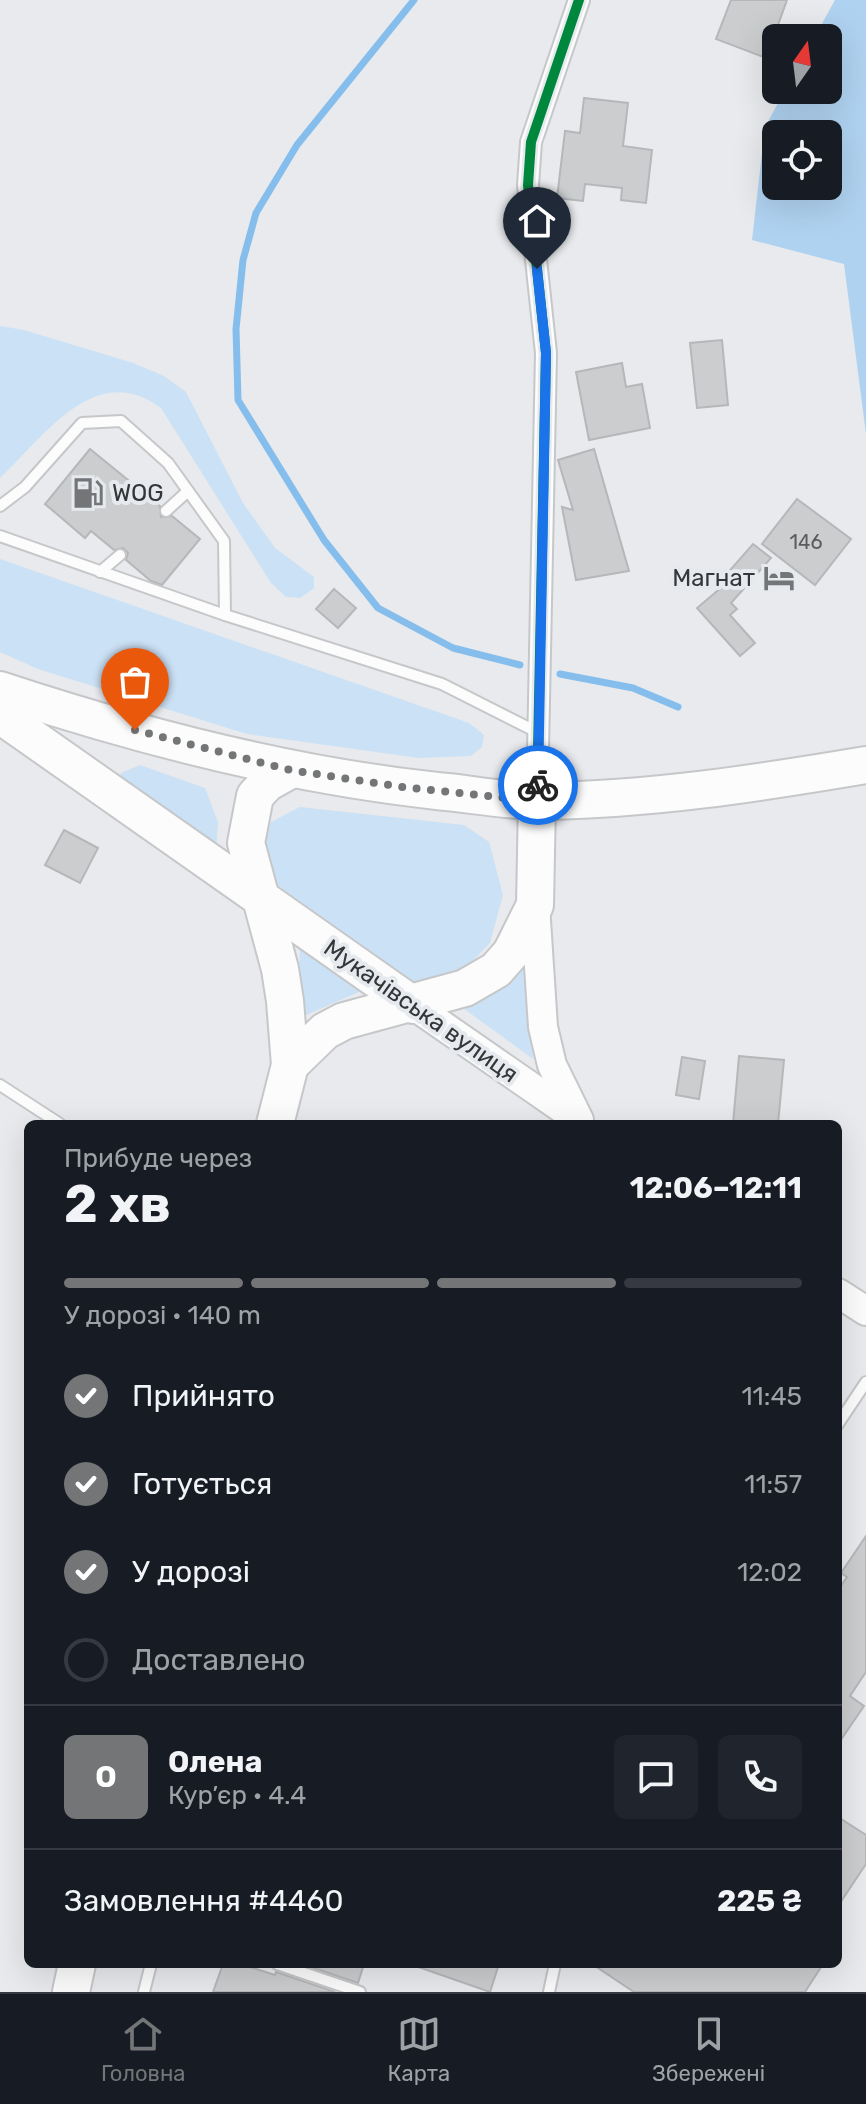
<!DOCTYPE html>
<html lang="uk">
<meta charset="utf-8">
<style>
body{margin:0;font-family:Rubik,sans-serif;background:#20242c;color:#f1f3f6;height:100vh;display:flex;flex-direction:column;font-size:30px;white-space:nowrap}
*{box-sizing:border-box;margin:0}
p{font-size:26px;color:#9ea1a6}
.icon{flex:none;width:44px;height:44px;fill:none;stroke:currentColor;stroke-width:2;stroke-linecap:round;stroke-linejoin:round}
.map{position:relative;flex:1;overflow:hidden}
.drawer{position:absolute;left:24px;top:1120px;width:818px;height:848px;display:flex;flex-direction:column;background:#171b24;border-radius:12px;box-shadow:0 8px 32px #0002}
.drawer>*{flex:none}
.needle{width:52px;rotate:14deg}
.fabs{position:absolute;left:762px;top:24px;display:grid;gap:16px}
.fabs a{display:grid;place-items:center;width:80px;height:80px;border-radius:12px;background:#171b24;box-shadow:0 8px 32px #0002;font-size:40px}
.pin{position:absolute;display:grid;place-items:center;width:68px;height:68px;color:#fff;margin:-82px -34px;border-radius:50% 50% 50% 0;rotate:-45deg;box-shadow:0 0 8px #0007}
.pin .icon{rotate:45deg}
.courier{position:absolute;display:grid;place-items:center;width:80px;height:80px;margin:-40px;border:6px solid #1a73e8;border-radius:50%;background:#fff;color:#222;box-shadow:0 2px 10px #0007}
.summary em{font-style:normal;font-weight:700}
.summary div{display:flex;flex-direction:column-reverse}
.summary{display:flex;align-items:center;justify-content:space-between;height:136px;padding:0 40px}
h1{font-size:52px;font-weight:700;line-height:60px}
.bar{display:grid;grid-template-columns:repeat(4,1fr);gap:12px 8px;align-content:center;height:96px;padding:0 40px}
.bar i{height:10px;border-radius:6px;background:#363941}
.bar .on{background:#737577}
.bar p{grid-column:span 4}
.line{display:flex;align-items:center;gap:20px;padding:0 40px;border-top:2px solid #363941}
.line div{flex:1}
.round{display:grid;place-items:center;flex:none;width:84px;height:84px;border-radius:12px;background:#20242c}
ol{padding:0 40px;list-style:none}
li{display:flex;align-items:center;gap:24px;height:88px}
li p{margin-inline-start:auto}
li .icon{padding:8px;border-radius:50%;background:#737577;color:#fff;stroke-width:4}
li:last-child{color:#9ea1a6}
li i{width:44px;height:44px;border:4px solid #363941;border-radius:50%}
.menu{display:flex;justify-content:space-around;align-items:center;height:112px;border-top:2px solid #363941;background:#171b24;font-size:22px;color:#9ea1a6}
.menu a{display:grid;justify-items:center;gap:4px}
.menu .on{color:#737577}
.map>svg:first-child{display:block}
.green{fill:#cbe1f5}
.forest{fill:#afd2f0;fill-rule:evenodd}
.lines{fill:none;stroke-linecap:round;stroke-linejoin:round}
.stream{stroke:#85beec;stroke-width:7}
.building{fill:#cbcdcf;stroke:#b5b7b9;stroke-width:2}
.lane-casing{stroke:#c5c7c9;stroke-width:14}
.street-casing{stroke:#c5c7c9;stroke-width:24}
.secondary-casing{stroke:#c5c7c9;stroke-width:32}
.highway-casing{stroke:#c5c7c9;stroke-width:40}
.lane{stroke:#fcfcfc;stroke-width:10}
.street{stroke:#fcfcfc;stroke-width:20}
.secondary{stroke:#fcfcfc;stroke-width:28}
.highway{stroke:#fcfcfc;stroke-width:36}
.cycleway-casing{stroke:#e6eaef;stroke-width:15}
.cycleway{stroke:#00873e;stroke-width:10}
.done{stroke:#737577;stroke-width:8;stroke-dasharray:0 14.4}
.route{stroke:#1a73e8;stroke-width:10}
.labels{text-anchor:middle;stroke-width:8;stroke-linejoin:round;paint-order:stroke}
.number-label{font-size:20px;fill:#5a5c5d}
.poi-label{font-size:24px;fill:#343637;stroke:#e6eaef;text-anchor:start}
.street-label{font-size:24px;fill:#343637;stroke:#e6eaef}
</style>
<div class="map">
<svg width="866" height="1992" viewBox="0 0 866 1992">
<rect width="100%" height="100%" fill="#e8eaed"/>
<g class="green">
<path d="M0,326l24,4 109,33 31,13 22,16 57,111 32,45 39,29v11l-14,10 -14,-1 -15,-14 -110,-175c-66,-49 -116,28 -161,70z"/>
<polygon points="0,559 469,723 484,735 482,747 471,756 419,758 247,734 38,669 0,652"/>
<polygon points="140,765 205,788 218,822 216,852 116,786 121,773"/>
<polygon points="300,807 464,825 489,842 503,895 490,943 461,973 416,984 278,895 263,845 271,822"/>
<polygon points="300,947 366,989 297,1019"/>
<polygon points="524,956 533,1059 452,1000"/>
</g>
<path class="forest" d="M835,0h31v434l-22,-170 -92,-24 13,-113 20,-37h43v-52h-14zM776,134h52v52h-52z"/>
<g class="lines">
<g class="stream">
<polyline points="414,0 297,145 256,213 243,260 236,329 238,400 324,540 378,608 453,648 520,665"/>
<polyline points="560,674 633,688 678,707"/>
</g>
</g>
<g class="building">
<polygon points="731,0 787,0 766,58 716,39"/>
<polygon points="584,98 628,103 623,146 652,150 646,203 621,200 622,188 585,184 583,201 557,198 565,131 580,133"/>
<polygon points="722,340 728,405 697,408 690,343"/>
<polygon points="622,363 626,387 642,384 650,428 589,440 576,372"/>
<polygon points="90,449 160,506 161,517 172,516 200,539 162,585 151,581 126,560 128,553 123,548 114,550 91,531 85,538 45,504"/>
<polygon points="594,449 629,571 576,580 562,507 573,510 558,460"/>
<polygon points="797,499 851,539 815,585 762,544"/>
<polygon points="753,544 771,558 731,603 737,609 730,615 755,643 740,656 697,608 729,581 724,577"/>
<polygon points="334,589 356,608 338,628 316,609"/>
<polygon points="64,830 98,848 80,883 45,865"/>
<polygon points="739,1056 784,1060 778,1124 733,1124"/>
<polygon points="682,1057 705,1061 699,1099 676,1095"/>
<polygon points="866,1536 866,1672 850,1696 864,1706 838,1744 838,1590 847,1577 841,1573"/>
<polygon points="838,1817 866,1835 866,1864 838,1906"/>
<polygon points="223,1964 241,1964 275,1975 276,1972 335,1992 213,1992"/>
<polygon points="302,1964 364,1964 358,1983"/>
<polygon points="419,1964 499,1964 490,1992 418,1967"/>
<polygon points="592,1964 823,1964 805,1992 634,1992"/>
</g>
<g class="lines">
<defs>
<g id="lane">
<polyline points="0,506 25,487 82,423 121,421 168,463 224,541 225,615"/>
<polyline points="166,511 188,491"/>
<polyline points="0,536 225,615 442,684 539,733"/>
<polyline points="100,572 120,555"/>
<polyline points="0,1085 60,1124"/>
<polyline points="838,1424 866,1382"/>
<polyline points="277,1964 360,1992"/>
<polyline points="144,1992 151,1964"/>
<polyline points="549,1992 555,1964"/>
</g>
<polyline id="street" points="537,801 546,353 528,185 531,142 579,0"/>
<g id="secondary">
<polyline points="535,905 543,1027 552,1065 579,1120"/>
<polyline points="413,1005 576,1118"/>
<polyline points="838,1293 866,1311"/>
</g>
<g id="highway">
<path d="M0,690c142,47 288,85 437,101 34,3 69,10 103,10 109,-1 219,-18 326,-36"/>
<polyline points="0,715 413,1005"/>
<polyline points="290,1065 325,1031 344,1021 465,988 496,970 511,953 535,905 537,801"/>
<polyline points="275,1124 290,1065 285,1001 280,969 246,843 255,796 267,783 290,770"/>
<polyline points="71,1992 77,1964"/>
</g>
</defs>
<use href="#lane" class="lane-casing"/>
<use href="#street" class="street-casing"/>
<use href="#secondary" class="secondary-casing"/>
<use href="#highway" class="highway-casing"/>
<use href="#lane" class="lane"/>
<use href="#street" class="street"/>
<use href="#secondary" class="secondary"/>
<use href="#highway" class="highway"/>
<defs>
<polyline id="cycleway" points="537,801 546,353 528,185 531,142 579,0"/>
</defs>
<use href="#cycleway" class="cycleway-casing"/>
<use href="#cycleway" class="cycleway"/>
</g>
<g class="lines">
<polyline class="done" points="135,730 290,770 402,787 537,801 538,785"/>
<polyline class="route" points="537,269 546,353 538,785"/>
</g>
<defs>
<symbol id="fuel-bare" viewBox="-9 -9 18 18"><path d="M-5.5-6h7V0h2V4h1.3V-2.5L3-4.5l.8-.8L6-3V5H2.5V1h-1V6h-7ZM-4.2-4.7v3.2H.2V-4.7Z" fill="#737577" stroke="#e6eaef" stroke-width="2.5" paint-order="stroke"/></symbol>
<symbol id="hotel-bare" viewBox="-9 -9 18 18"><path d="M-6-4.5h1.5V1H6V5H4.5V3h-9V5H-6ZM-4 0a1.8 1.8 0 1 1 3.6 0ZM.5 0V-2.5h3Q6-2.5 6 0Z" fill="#737577" stroke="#e6eaef" stroke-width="2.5" paint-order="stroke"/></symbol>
</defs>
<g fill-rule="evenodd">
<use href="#fuel-bare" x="66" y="471" width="44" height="44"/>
<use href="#hotel-bare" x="757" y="556" width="44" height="44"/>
</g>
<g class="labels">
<g class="number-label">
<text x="806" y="549">146</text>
</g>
<g class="poi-label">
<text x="112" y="501">WOG</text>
<text x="755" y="586" text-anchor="end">Магнат</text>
</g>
<g class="street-label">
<text transform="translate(421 1011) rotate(35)" y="8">Мукачівська вулиця</text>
</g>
</g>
</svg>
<div class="fabs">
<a><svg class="needle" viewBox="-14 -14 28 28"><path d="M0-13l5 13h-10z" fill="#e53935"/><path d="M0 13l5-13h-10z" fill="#9ea1a6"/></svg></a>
<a><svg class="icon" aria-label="locate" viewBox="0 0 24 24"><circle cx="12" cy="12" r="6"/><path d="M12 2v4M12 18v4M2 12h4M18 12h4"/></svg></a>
</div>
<div class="pin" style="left:135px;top:730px;background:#ea580c"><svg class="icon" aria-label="bag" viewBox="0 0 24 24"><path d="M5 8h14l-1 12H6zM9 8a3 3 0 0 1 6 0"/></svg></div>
<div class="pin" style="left:537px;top:269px;background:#1f2937"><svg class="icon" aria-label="home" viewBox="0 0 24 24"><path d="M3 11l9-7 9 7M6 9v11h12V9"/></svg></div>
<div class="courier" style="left:538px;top:785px"><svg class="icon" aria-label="bike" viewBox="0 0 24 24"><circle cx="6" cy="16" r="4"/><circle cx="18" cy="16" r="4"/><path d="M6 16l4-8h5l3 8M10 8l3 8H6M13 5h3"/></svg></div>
<section class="drawer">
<div class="summary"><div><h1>2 хв</h1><p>Прибуде через</p></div><em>12:06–12:11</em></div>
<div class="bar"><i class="on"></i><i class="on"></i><i class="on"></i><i></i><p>У дорозі · 140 m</p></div>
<ol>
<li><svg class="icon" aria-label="check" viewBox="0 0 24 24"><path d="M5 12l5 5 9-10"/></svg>Прийнято<p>11:45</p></li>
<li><svg class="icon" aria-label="check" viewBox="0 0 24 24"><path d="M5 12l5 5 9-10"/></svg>Готується<p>11:57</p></li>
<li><svg class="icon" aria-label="check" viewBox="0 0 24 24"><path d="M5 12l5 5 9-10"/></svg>У дорозі<p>12:02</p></li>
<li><i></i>Доставлено</li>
</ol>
<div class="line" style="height:144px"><b class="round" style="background:#737577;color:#fff">О</b><div><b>Олена</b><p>Кур’єр · 4.4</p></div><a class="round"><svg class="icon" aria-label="chat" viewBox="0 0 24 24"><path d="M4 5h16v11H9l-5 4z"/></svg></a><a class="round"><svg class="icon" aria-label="phone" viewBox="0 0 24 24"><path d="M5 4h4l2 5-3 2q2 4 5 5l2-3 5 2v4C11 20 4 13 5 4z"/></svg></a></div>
<div class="line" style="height:104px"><div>Замовлення #4460</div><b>225 ₴</b></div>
</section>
</div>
<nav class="menu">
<a class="on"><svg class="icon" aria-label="home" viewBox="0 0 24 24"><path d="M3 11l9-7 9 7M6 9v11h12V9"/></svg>Головна</a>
<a><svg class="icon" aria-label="map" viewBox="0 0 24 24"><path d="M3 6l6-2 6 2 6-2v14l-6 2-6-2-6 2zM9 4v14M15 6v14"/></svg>Карта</a>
<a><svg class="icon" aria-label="saved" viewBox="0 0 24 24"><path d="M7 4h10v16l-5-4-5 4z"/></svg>Збережені</a>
</nav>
